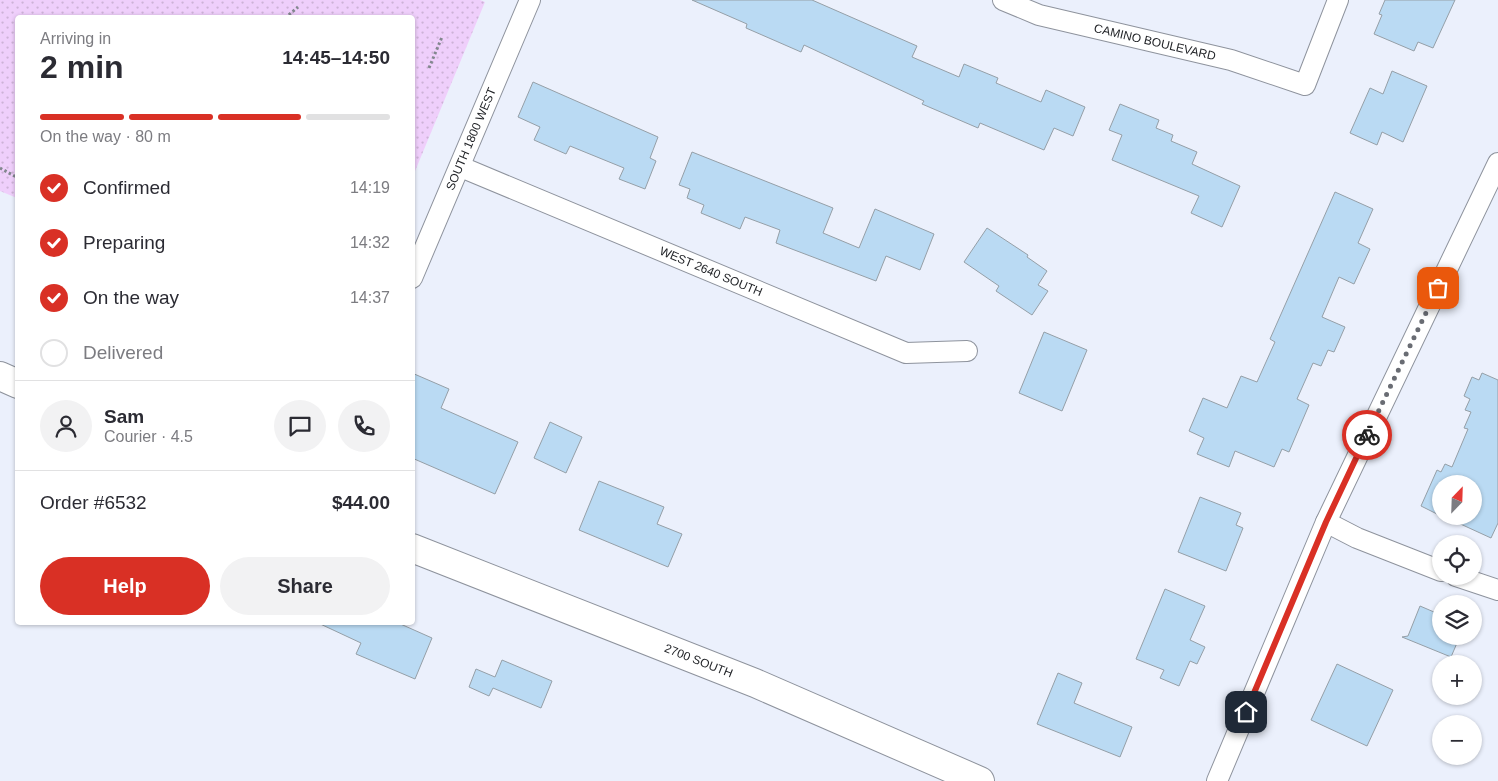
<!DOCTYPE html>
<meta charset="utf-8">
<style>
body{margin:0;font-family:Helvetica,sans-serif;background:#f2f2f3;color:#2b2b33;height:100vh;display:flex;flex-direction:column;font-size:19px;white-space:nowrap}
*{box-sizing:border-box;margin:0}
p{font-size:16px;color:#7c7c81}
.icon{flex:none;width:28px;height:28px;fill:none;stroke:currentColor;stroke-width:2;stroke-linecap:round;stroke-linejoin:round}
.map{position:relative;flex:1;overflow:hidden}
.sheet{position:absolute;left:15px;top:15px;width:400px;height:610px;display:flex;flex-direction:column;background:#fff;border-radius:5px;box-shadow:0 1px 4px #0004}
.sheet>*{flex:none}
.needle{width:32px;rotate:23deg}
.controls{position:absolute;left:1432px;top:475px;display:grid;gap:10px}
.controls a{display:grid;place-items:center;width:50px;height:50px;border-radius:50%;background:#fff;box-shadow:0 1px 4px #0004;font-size:25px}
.pin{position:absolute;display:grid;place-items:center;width:42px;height:42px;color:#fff;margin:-21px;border-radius:10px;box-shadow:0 2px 8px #0006}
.courier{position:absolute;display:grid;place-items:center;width:50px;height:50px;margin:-25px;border:4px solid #d93025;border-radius:50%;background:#fff;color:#222;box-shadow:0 1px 6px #0007}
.head em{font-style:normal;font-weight:600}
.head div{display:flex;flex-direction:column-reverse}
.head{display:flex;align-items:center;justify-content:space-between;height:85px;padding:0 25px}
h1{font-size:32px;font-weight:600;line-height:38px}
.bar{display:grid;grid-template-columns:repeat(4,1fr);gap:8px 5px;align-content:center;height:60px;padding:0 25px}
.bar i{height:6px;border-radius:4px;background:#e1e1e2}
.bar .selected{background:#d93025}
.bar p{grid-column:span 4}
.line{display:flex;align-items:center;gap:12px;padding:0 25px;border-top:1px solid #e1e1e2}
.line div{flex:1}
.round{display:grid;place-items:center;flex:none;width:52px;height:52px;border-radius:26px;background:#f2f2f3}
ol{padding:0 25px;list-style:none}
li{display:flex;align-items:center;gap:15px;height:55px}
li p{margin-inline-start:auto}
li .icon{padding:5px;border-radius:50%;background:#d93025;color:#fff;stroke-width:4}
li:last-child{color:#7c7c81}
li i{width:28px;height:28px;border:2px solid #e1e1e2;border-radius:50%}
.cta{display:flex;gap:10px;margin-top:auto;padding:10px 25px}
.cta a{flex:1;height:58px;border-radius:30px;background:#d93025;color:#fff;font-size:20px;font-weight:600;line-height:58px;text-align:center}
.cta a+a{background:#f2f2f3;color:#2b2b33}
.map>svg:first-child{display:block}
.park{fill:url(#park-dots)}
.building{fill:#badaf3;stroke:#959fa7}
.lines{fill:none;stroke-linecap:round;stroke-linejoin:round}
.minor-casing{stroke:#8e939d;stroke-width:22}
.secondary-casing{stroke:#8e939d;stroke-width:30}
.path{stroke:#83878f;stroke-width:3;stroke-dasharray:2.5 2.5;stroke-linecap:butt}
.minor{stroke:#fff;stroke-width:20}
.secondary{stroke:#fff;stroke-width:28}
.done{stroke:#696c73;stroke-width:5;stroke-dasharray:0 9}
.route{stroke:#d93025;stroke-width:6}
.labels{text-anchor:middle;stroke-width:4.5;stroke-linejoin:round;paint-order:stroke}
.street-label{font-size:12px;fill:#232529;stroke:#fff}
</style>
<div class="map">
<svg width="1498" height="781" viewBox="0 0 1498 781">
<defs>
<pattern id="park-dots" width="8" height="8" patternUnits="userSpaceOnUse" patternTransform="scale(1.25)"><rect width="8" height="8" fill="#efcffb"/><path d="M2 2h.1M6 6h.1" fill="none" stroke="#cdb2d7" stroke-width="1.8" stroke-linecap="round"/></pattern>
</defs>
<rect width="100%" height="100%" fill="#ebf0fc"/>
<polygon class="park" points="0,0 480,0 485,2 413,176 412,18 18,18 17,198 0,191"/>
<g class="building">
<polygon points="692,0 812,0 917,46 912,57 959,77 964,64 998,78 996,83 1041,102 1046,90 1085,107 1073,136 1054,128 1044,150 980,123 978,128 922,104 924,101 804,45 801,52 746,28 747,24"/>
<polygon points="1385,0 1455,0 1433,48 1418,42 1414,51 1374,34 1382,15 1379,14"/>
<polygon points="1392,71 1427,86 1403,142 1382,132 1377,145 1350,133 1370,88 1383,94"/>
<polygon points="533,82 658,137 650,158 656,161 645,189 619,179 624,168 570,146 566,154 534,140 540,127 518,117"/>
<polygon points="1120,104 1159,120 1156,128 1173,135 1171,141 1197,152 1192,164 1240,186 1222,227 1191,213 1199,196 1112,160 1122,135 1109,130"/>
<polygon points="692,152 833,208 823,233 859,248 875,209 934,234 920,270 886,256 876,281 776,243 780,230 745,217 740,229 701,213 704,205 687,198 690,189 679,185"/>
<polygon points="1335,192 1373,209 1358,243 1370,249 1354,284 1339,277 1322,317 1345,327 1334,352 1328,350 1321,366 1313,363 1297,399 1309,405 1289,452 1282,449 1274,467 1235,451 1229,467 1197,454 1204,438 1189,431 1203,398 1227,408 1241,376 1257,382 1275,342 1270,339"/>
<polygon points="987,228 1028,255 1027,257 1047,271 1038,285 1048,291 1032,315 996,291 999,286 964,262"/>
<polygon points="1044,332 1087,350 1062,411 1019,393"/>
<polygon points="412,373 449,389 441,408 518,442 495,494 412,458"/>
<polygon points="1482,373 1498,380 1498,523 1491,538 1443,516 1474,516 1474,484 1441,484 1441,516 1421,506 1437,470 1441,472 1445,464 1452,467 1468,429 1464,428 1471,412 1465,410 1470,399 1464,396 1472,377 1479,380"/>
<polygon points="550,422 582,437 566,473 534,458"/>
<polygon points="599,481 664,507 657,524 682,534 668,567 579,530"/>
<polygon points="1200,497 1241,513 1236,525 1243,528 1226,571 1178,552"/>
<polygon points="1165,589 1205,606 1190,640 1205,647 1197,664 1190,661 1179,686 1160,678 1164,670 1136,659"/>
<polygon points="1420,606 1441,615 1441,636 1460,636 1451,657 1402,637 1408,636"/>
<polygon points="316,622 396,622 432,638 415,679 356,654 361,643"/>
<polygon points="502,660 552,681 541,708 493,688 489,696 469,687 476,669 495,677"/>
<polygon points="1337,664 1393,690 1367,746 1311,720"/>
<polygon points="1058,673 1082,683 1074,703 1132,727 1120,757 1037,724"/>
</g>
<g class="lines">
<defs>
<g id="minor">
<path id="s1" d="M1003,0l36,15 192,45 74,25 33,-85"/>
<path id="s2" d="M461,167l445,186 61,-2"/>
<path id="s3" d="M412,278l118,-278"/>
<polyline points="1326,522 1357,538 1441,571"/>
<polyline points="1456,576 1498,590"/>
<polyline points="1217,781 1326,522 1498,163"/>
</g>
<g id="secondary">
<polyline points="0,376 18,384"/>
<path id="s4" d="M412,548l343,135 225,98"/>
</g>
</defs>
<use href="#minor" class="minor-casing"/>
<use href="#secondary" class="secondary-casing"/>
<g class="path">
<polyline points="285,18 298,7"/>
<polyline points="429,68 442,37"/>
<polyline points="0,168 18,178"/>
</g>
<use href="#minor" class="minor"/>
<use href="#secondary" class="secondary"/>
</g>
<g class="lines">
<polyline class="done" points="1367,435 1438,288"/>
<polyline class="route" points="1246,712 1326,522 1367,435"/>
</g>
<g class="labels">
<g class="street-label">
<text dy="4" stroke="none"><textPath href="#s1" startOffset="158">CAMINO BOULEVARD</textPath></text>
<text dy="4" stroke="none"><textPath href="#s3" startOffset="151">SOUTH 1800 WEST</textPath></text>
<text dy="4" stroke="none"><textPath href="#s2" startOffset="271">WEST 2640 SOUTH</textPath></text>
<text dy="4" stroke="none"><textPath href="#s4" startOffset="308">2700 SOUTH</textPath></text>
</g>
</g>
</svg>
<div class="controls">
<a><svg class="needle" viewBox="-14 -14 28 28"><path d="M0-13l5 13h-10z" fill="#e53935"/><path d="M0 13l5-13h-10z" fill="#7c7c81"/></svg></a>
<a><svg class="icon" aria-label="locate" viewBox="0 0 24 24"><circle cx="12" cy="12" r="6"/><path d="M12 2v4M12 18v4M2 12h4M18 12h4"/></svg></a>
<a><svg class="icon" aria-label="layers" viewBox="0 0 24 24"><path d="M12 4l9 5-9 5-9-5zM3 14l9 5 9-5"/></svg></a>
<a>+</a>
<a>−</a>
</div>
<div class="pin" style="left:1438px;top:288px;background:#ea580c"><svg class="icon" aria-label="bag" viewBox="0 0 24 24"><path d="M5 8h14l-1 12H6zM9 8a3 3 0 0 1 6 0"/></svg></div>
<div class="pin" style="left:1246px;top:712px;background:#1f2937"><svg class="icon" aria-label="home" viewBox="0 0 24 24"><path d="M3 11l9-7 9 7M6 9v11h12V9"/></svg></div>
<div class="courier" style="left:1367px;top:435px"><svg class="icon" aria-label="bike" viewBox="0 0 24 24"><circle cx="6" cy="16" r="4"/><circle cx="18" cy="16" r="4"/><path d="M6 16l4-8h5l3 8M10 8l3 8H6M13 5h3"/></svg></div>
<section class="sheet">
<div class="head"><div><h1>2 min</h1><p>Arriving in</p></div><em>14:45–14:50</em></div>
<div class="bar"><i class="selected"></i><i class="selected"></i><i class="selected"></i><i></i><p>On the way · 80 m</p></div>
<ol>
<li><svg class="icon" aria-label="check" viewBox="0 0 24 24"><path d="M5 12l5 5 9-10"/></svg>Confirmed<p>14:19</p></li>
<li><svg class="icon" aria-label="check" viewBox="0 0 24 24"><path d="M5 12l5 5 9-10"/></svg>Preparing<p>14:32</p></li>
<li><svg class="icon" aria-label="check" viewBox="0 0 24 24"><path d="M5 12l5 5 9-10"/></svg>On the way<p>14:37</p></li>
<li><i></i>Delivered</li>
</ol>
<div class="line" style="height:90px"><a class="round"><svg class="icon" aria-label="person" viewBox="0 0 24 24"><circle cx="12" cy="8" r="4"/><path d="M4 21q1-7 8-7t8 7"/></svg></a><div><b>Sam</b><p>Courier · 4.5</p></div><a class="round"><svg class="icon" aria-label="chat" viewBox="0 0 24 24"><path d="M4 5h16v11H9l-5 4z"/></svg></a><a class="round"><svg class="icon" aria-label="phone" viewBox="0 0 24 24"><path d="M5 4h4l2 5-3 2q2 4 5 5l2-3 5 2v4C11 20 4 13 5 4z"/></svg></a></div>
<div class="line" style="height:65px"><div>Order #6532</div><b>$44.00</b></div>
<div class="cta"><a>Help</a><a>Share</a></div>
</section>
</div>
